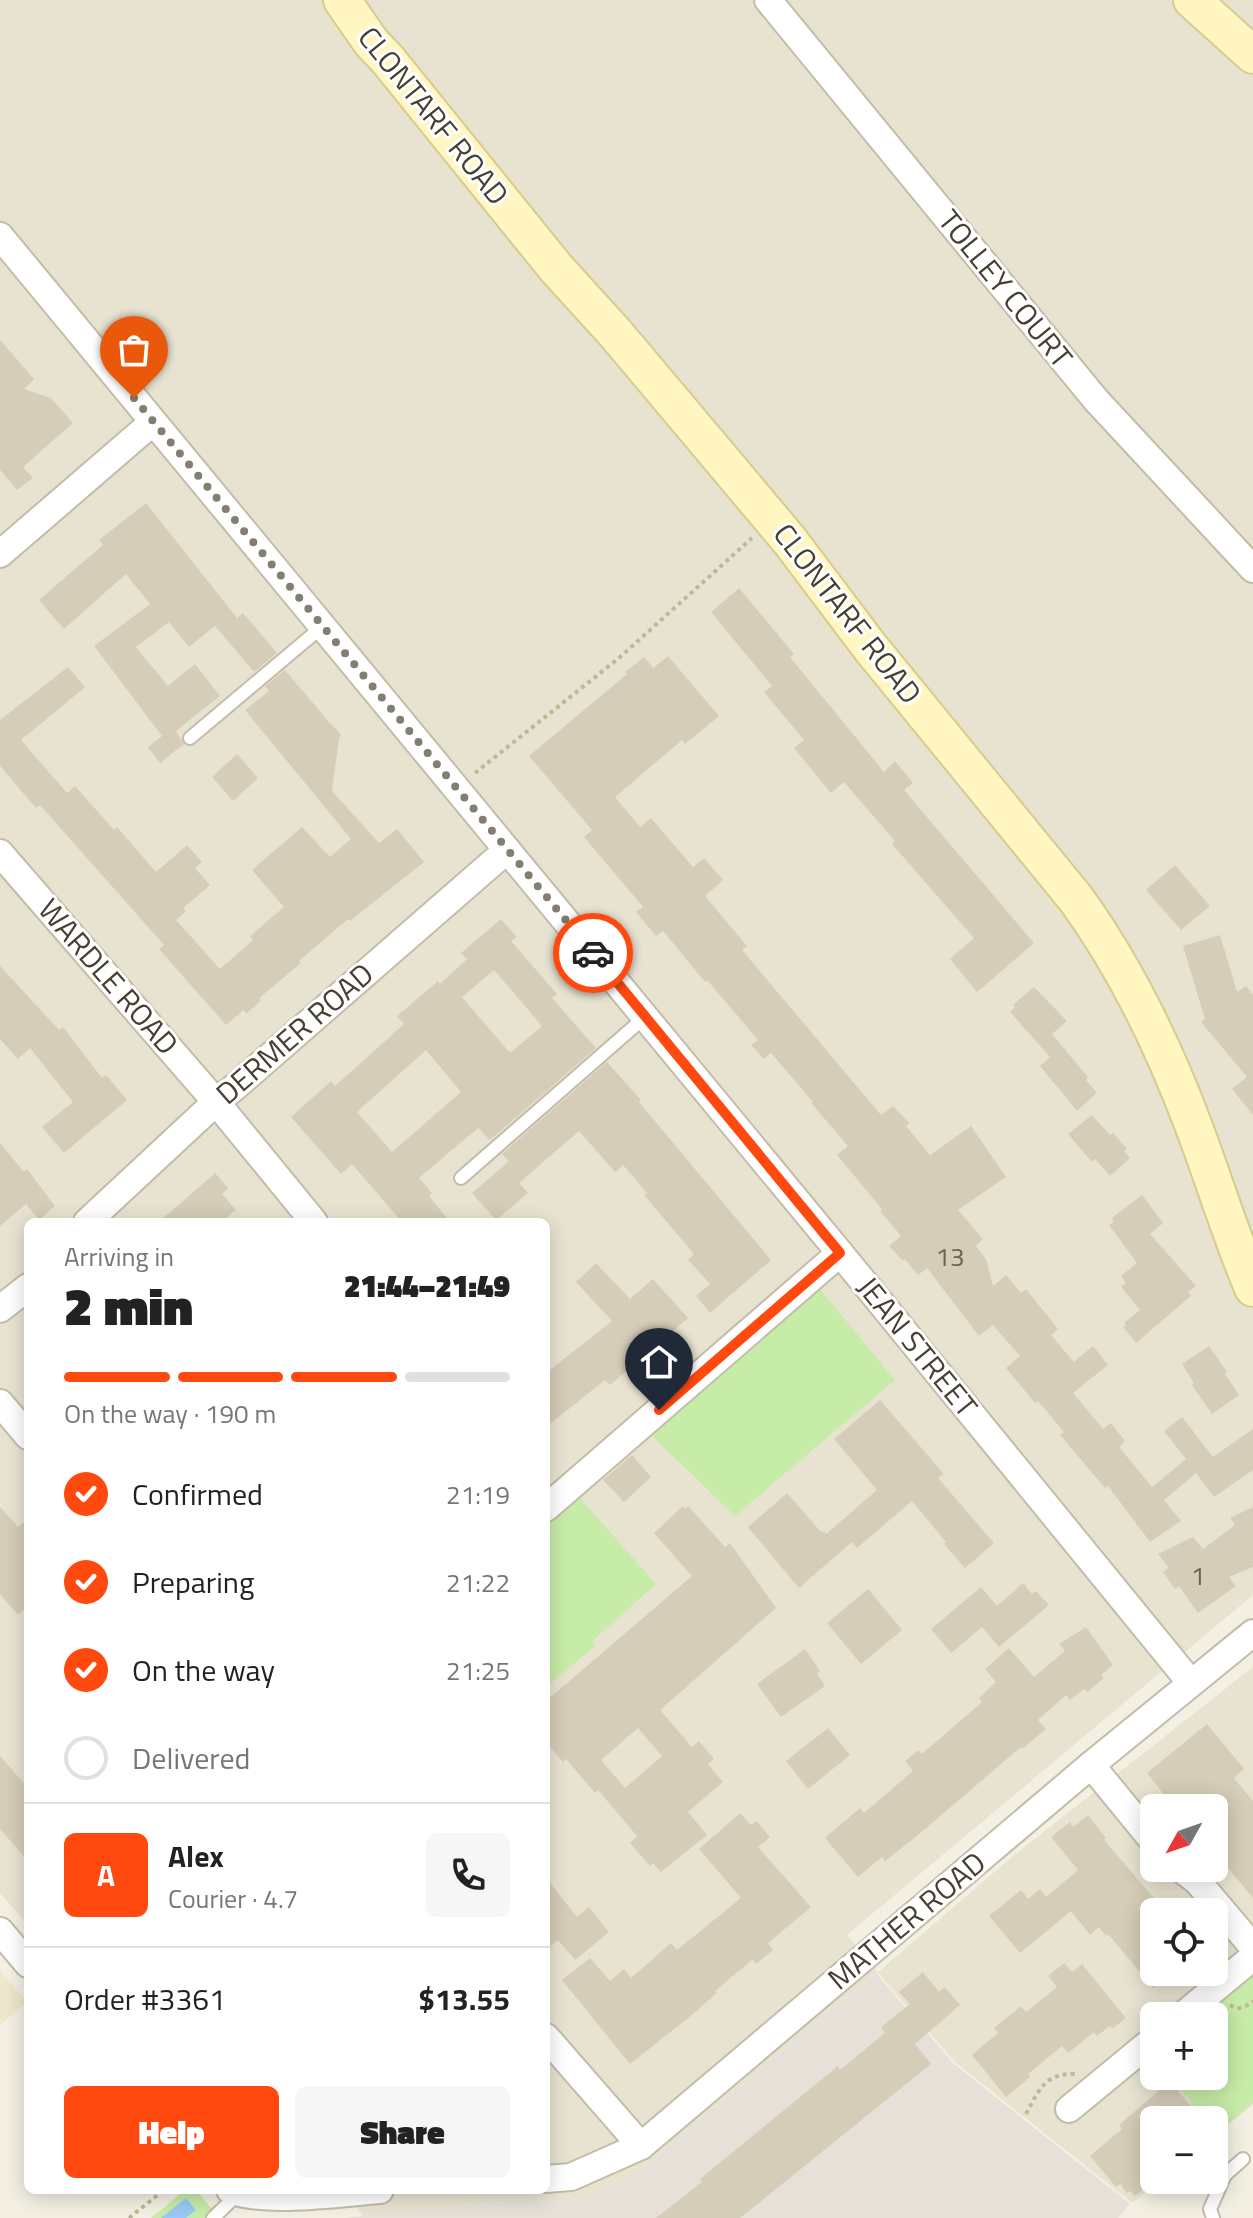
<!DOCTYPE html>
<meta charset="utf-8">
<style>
body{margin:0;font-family:"Titillium Web",sans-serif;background:#f6f6f6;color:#222;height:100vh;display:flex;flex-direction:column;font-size:30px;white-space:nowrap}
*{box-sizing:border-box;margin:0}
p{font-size:26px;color:#767676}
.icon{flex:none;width:44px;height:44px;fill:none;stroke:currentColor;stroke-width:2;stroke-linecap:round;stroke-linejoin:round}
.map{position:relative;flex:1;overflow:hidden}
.drawer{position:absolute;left:24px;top:1218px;width:526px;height:976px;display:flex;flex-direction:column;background:#fff;border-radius:12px;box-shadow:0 4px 20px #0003}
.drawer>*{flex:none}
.needle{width:52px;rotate:230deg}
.fabs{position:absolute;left:1140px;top:1794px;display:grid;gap:16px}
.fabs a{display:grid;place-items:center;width:88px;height:88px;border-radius:12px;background:#fff;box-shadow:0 4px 20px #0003;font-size:40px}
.pin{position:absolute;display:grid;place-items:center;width:68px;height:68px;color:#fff;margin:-82px -34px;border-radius:50% 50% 50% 0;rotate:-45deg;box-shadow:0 0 8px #0007}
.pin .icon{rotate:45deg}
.courier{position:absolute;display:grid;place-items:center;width:80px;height:80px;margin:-40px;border:6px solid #ff490e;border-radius:50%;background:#fff;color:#222;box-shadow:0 2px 10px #0007}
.summary em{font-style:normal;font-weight:800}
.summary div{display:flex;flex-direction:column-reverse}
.summary{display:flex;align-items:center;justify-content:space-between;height:136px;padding:0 40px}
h1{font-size:52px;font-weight:800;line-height:60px}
.bar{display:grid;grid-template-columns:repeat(4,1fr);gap:12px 8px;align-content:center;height:96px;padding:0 40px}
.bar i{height:10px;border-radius:6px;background:#e0e0e0}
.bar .selected{background:#ff490e}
.bar p{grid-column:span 4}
.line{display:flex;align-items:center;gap:20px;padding:0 40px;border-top:2px solid #e0e0e0}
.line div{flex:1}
.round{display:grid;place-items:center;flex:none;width:84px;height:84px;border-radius:12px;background:#f6f6f6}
ol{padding:0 40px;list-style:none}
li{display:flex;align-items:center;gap:24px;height:88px}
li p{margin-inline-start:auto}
li .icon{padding:8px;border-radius:50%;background:#ff490e;color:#fff;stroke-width:4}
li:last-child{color:#767676}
li i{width:44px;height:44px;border:4px solid #e0e0e0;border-radius:50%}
.primary-button{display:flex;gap:16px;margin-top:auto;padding:16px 40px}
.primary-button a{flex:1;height:92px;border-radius:12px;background:#ff490e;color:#fff;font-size:32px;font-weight:800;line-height:92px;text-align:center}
.primary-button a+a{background:#f6f6f6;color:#222}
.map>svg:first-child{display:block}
.residential{fill:#e8e3d1;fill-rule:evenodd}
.industrial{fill:#e5e1d8}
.education{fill:#eee7cc}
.green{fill:#c7eca8}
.water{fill:#99c8f6}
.building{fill:#d6cdb8;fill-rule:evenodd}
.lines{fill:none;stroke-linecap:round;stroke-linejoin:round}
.lane-casing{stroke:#c2bca8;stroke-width:16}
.street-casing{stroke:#c2bca8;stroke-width:30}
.secondary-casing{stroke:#d7cb8e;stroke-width:40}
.path{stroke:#c2b795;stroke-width:4;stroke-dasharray:4 4;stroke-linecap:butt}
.lane{stroke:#fff;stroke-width:12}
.street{stroke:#fff;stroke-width:26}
.secondary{stroke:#fff6c1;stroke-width:36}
.done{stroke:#837e71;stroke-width:8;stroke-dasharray:0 14.4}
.route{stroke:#ff490e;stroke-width:10}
.labels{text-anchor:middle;stroke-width:6;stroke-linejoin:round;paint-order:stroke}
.number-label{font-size:26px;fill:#6a6354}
.street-label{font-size:30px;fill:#464033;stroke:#fff}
</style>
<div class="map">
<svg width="1253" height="2218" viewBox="0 0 1253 2218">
<rect width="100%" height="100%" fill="#f3f0e3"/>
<path class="residential" d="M0,0h1253v1595l-406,340 31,37 135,-116 240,-189v438l-39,31v-16h-60v60h6l-28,23 -177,-141 -78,-90 -239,201 -50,26 -114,6 -111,11 -17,-26h200v-968h-518v703l-28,-32zM1154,1808h60v60h-60zM1154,1912h60v60h-60zM1154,2016h60v60h-60z"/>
<polygon class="industrial" points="876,1973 953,2063 1130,2204 1118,2218 343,2218 474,2205 588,2199 638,2173"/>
<polygon class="education" points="0,1971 27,2002 0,2025"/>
<g class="green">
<polygon points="820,1289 895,1380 735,1516 651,1435"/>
<polygon points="579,1497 656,1584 592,1641 595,1646 546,1687 546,1524"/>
<polygon points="1253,1974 1253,2103 1217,2133 1214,2130 1214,2120 1206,2120 1170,2076 1214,2076 1214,2016 1202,2016"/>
<polygon points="185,2190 196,2190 217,2215 223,2218 151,2218"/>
</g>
<polygon class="water" points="186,2198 196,2210 186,2218 161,2218"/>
<g class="building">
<polygon points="0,340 34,379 24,389 51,398 73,423 23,467 33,478 17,490 0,470"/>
<polygon points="146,503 237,618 243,613 277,653 254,672 215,626 189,647 169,622 136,647 168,686 195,664 220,696 176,731 184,744 160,763 148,747 162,736 94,646 150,604 126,574 64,629 39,600 103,545 99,540"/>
<polygon points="739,588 794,654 790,657 884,772 895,761 913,783 904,790 1034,943 977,992 950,959 974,938 892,844 895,841 844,782 831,793 794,748 804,740 764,692 772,686 711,612"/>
<polygon points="668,656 719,716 685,744 682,740 615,797 640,827 651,818 693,867 704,858 723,880 705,896 747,946 742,950 881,1115 893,1106 909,1123 906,1126 930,1155 971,1126 1006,1177 958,1210 983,1239 976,1246 986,1259 993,1286 1006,1275 1021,1293 1026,1289 1058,1329 1051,1335 1074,1362 1093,1346 1108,1365 1073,1393 1103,1429 1111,1423 1125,1441 1119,1447 1152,1487 1186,1459 1164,1431 1182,1417 1213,1457 1253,1429 1253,1470 1214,1497 1196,1473 1164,1500 1181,1521 1150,1542 1108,1486 1105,1488 1060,1435 1064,1432 1038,1401 1035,1403 1006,1368 1020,1356 993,1325 979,1336 927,1268 918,1275 905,1259 903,1261 889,1246 901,1236 880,1211 882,1209 837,1155 848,1146 811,1103 813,1102 771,1053 764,1059 751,1045 758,1040 707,980 705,982 663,931 656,936 636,912 643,907 584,837 592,830 529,756 627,674 625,672 644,657 653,668"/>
<polygon points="68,667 85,687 21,740 67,793 75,786 114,830 117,827 156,872 187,845 202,862 195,868 210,885 183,908 186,911 176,920 220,969 253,940 250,936 284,907 252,870 302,827 330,857 351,839 245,710 269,691 265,686 285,670 328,721 341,734 339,739 332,791 379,843 397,829 424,862 350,921 348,919 299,961 301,963 259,998 261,1001 246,1014 244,1010 226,1025 159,949 164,945 40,805 36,808 0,766 0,720"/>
<polygon points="237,754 258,778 233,801 212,777"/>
<polygon points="1175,865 1210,906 1181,930 1146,890"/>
<path d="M501,919l16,18 -6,4 46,53 -5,4 44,50 -106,92 -12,-12 -59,50 13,15 -3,3 21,26h-48l-50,-58 -11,10 -50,-57 40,-36 4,5 69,-62 -7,-8 41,-35 2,3 27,-25 -6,-6zM494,970l48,56 -32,27 -48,-56zM426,1050l35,42 -69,60 -35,-40z"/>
<polygon points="1220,935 1237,992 1246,986 1253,995 1253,1115 1232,1089 1247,1077 1201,1022 1205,1019 1183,946"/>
<polygon points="0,966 59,1030 63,1027 102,1078 106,1075 127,1100 64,1153 42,1127 73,1102 30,1048 18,1059 0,1039"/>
<polygon points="1034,987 1067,1021 1052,1034 1088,1077 1086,1080 1097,1093 1077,1111 1040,1066 1050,1057 1010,1012 1015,1007 1013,1005"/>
<polygon points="607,1062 641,1100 639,1102 771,1260 710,1313 696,1296 710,1284 688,1260 694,1254 644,1195 647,1193 623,1165 615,1172 579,1131 519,1183 528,1193 496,1220 472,1193 509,1161 502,1154"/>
<polygon points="1092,1115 1110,1135 1113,1133 1127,1149 1124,1151 1130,1158 1110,1176 1095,1159 1092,1162 1068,1134"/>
<polygon points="0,1143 24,1172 27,1169 55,1206 39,1220 26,1204 0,1226"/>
<polygon points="215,1173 228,1188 222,1194 236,1210 221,1222 159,1222"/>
<polygon points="1142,1195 1163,1223 1150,1234 1196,1286 1188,1292 1191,1296 1136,1343 1123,1327 1126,1325 1124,1323 1140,1310 1121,1287 1126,1283 1121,1276 1137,1263 1109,1225 1114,1221 1112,1218"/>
<polygon points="596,1263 630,1299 653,1279 688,1318 610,1385 605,1380 546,1427 546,1373 612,1321 576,1282"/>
<polygon points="1209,1346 1227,1372 1225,1374 1239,1395 1212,1414 1192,1385 1194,1383 1182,1364"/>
<polygon points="880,1400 944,1474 938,1478 994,1543 965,1568 944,1544 946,1542 912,1501 857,1548 852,1542 799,1588 748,1527 787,1493 822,1533 824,1531 826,1534 877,1490 834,1439"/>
<polygon points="632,1455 651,1477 624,1502 603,1480"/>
<path d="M683,1506l3,3 2,-3 37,41 5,-4 46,65 -116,102 32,37 7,-6 15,18 -6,5 15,18 -35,30 19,23 -46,37 -8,-9 -3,3 -20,-23 7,-7 -39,-46 -3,3 -29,-34 -3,3 -17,-20v-41l146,-125 -38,-43zM638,1728l24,28 -37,32 -24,-28z"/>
<polygon points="0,1507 18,1527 28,1519 28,1606 18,1615 0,1594"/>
<polygon points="1253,1507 1253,1567 1229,1577 1236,1586 1198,1613 1179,1586 1175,1589 1163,1572 1169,1568 1158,1554 1193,1537 1203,1549 1235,1525 1230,1518"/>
<polygon points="1023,1583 1032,1594 1036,1591 1049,1605 999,1647 982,1627 951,1653 931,1629 981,1587 997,1606"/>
<polygon points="868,1589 902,1630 861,1664 827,1623"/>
<polygon points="1086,1627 1113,1665 1101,1675 1104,1678 1087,1692 1084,1689 1070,1700 1066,1695 1038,1720 1046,1729 1022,1749 1021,1747 917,1836 885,1861 882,1857 858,1877 825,1838 860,1808 864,1813 913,1771 905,1761 918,1750 922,1754 982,1702 979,1698 996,1682 985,1669 1009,1648 1034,1677 1065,1651 1059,1644"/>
<polygon points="805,1649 820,1671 817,1674 825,1686 781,1717 757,1684"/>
<polygon points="1207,1724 1244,1769 1234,1778 1253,1801 1253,1898 1214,1851 1214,1808 1175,1808 1147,1773"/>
<polygon points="828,1728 850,1755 808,1789 786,1761"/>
<polygon points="0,1756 28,1788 28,1861 0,1829"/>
<polygon points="740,1813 751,1825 756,1821 770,1837 758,1847 811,1907 768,1943 773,1950 756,1964 753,1959 715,1991 717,1993 688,2018 630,2064 562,1980 590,1958 610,1981 624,1969 631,1978 671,1943 677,1950 741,1898 699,1849"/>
<polygon points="1088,1815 1106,1838 1104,1840 1166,1912 1154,1912 1154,1989 1108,1934 1106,1936 1099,1927 1090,1935 1071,1911 1020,1953 989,1916 1021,1890 1028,1899 1040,1889 1046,1897 1078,1870 1051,1837 1070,1822 1073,1827"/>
<polygon points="546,1878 577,1917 589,1907 609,1932 575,1960 558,1940 546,1950"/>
<polygon points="1064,1963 1072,1972 1082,1964 1126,2018 1112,2029 1110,2026 1097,2036 1094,2032 1068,2053 1062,2046 1028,2074 1030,2077 1006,2097 972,2055 998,2033 994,2028 1021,2006 1026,2012 1057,1987 1048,1976"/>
<polygon points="923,1972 939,1992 945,1987 960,2005 915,2044 931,2064 740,2218 656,2218 702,2182 700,2179 838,2066 840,2070 885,2033 881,2027 910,2004 899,1992"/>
<polygon points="1170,2081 1202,2120 1154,2120 1154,2180 1135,2196 1130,2191 1127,2193 1120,2184 1116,2187 1090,2156 1122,2129 1119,2125"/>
</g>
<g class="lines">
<defs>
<g id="lane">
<polyline points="190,738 323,626"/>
<polyline points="461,1178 645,1017"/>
<polyline points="213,2218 239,2193"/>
<polyline points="1213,2218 1210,2209 1225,2175 1243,2159"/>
</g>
<g id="street">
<polyline points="768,0 1096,400 1253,569"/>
<polyline points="0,236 840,1253 1191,1683"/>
<polyline points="0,554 153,422"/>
<polyline points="0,853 216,1102 314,1222"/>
<polyline points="87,1222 216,1102 235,1087 507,850"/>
<polyline points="0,1309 28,1287"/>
<polyline points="0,1403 28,1436"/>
<polyline points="546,1508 840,1253"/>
<polyline points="1091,1765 1154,1842"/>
<polyline points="1180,1868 1198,1882 1253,1947"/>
<polyline points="0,1931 28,1964"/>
<polyline points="1182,2016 1253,1957"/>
<polyline points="546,2037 641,2146"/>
<polyline points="1069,2109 1154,2039"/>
<polyline points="546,2179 571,2177 641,2146 1091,1765 1253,1633"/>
<path d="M230,2190c35,14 110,3 150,0"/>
</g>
<g id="secondary">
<path d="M342,0l29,42 17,18 168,208 60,66 174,207 80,106 206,252c50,69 88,148 118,228 20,53 37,109 59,161"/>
<polyline points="1192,0 1253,55"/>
</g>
</defs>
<use href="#lane" class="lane-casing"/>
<use href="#street" class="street-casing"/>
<use href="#secondary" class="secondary-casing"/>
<g class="path">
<polyline points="475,773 619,658 752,538"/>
<path d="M1230,2005c9,6 15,2 23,-4"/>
<path d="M1026,2114c13,-24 19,-41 49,-40"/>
<polyline points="129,2218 164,2190"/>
</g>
<use href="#lane" class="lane"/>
<use href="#street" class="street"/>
<use href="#secondary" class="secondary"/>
</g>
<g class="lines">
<polyline class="done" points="134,398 593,953"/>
<polyline class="route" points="593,953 840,1253 659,1410"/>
</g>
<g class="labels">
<g class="number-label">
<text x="950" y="1266">13</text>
<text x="1198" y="1585">1</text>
</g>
<g class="street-label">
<text transform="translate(433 116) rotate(51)" y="10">CLONTARF ROAD</text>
<text transform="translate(1005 289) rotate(51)" y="10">TOLLEY COURT</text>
<text transform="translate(847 614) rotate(52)" y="10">CLONTARF ROAD</text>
<text transform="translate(108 977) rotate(49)" y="10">WARDLE ROAD</text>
<text transform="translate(295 1034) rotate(-41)" y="10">DERMER ROAD</text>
<text transform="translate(917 1347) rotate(51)" y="10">JEAN STREET</text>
<text transform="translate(907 1921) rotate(-40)" y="10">MATHER ROAD</text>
</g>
</g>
</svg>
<div class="fabs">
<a><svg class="needle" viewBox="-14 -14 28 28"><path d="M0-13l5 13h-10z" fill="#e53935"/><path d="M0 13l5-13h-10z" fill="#767676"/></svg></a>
<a><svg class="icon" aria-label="locate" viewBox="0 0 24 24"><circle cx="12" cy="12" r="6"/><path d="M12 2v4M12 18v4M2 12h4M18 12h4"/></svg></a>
<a>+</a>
<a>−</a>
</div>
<div class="pin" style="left:134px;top:398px;background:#ea580c"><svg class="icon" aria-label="bag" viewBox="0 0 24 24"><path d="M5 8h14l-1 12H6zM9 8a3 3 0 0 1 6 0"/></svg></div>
<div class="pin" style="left:659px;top:1410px;background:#1f2937"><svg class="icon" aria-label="home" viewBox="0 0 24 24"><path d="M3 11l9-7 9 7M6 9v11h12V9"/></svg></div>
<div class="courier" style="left:593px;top:953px"><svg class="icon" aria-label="car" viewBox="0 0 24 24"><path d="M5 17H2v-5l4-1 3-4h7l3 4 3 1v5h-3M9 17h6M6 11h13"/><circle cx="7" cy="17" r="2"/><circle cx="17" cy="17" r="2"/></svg></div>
<section class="drawer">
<div class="summary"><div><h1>2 min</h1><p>Arriving in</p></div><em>21:44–21:49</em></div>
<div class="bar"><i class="selected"></i><i class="selected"></i><i class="selected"></i><i></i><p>On the way · 190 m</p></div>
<ol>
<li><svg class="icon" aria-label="check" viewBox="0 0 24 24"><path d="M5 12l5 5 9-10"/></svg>Confirmed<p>21:19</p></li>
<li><svg class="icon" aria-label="check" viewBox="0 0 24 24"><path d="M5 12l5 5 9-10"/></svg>Preparing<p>21:22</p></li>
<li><svg class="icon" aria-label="check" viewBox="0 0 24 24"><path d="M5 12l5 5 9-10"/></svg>On the way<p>21:25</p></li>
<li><i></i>Delivered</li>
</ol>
<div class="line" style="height:144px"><b class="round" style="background:#ff490e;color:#fff">A</b><div><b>Alex</b><p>Courier · 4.7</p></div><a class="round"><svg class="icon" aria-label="phone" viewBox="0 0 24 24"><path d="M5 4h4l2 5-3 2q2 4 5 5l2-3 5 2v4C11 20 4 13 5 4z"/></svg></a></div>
<div class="line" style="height:104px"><div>Order #3361</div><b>$13.55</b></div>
<div class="primary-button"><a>Help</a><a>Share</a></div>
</section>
</div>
